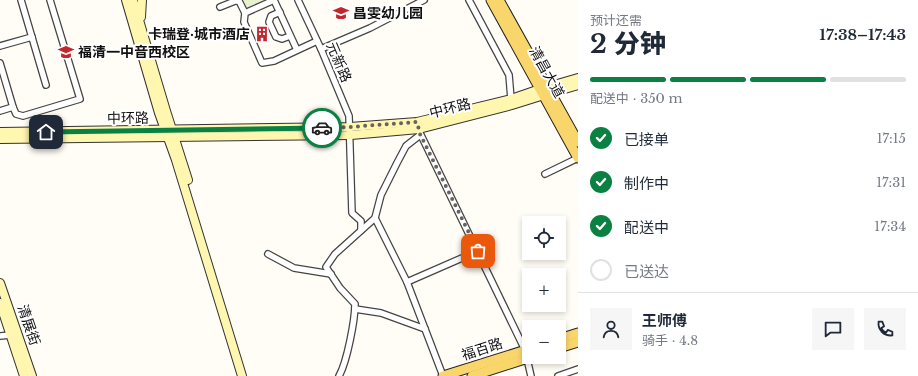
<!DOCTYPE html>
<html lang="zh">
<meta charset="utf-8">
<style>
body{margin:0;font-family:"Libre Baskerville","Noto Sans SC",serif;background:#f6f6f7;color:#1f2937;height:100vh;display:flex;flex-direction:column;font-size:15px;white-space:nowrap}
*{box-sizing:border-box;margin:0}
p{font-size:13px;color:#747a83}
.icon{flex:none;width:22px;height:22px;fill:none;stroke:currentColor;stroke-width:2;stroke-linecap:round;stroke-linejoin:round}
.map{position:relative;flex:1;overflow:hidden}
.details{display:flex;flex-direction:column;background:#fff;width:340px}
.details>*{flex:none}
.buttons{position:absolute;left:522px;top:216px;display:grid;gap:8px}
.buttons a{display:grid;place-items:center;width:44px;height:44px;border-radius:0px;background:#fff;box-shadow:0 2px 6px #0003;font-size:20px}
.pin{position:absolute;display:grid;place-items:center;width:34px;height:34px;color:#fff;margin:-17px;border-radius:8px;box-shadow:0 2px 6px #0006}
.courier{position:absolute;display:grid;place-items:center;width:40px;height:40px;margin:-20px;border:3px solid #0b8043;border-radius:50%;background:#fff;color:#222;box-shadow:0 1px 5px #0007}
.summary em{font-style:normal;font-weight:800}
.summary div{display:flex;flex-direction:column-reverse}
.summary{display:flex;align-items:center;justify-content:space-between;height:68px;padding:0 12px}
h1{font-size:26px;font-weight:800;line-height:30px}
.bar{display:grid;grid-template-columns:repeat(4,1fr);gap:6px 4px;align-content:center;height:48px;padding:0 12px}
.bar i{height:5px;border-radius:3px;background:#e0e1e3}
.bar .on{background:#0b8043}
.bar p{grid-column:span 4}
.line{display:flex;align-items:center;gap:10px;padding:0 12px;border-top:1px solid #e0e1e3}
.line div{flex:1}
.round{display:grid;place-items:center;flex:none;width:42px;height:42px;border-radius:0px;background:#f6f6f7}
ol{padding:0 12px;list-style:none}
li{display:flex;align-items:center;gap:12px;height:44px}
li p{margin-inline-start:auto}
li .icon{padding:4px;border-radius:50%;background:#0b8043;color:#fff;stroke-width:4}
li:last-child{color:#747a83}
li i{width:22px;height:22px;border:2px solid #e0e1e3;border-radius:50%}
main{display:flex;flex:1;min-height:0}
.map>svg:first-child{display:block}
.pitch{fill:#e6f2cf}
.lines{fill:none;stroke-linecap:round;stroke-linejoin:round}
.street-casing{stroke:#444;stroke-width:8}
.secondary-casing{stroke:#333;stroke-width:10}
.primary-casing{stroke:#222;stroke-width:11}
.street{stroke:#fff;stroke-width:5.5}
.secondary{stroke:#fff6b0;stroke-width:8}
.primary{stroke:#f9d66b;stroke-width:9}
.done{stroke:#646461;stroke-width:4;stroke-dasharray:0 7.2}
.route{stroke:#0b8043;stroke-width:5}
.labels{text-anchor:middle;stroke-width:4;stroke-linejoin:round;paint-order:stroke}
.poi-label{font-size:14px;font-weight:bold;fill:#111;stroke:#fff;text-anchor:start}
.street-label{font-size:14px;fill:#111;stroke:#fff}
</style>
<main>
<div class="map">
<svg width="578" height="376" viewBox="0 0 578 376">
<rect width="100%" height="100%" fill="#fffdf5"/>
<polygon class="pitch" points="241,0 264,0 245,9"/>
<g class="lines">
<defs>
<g id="street">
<polyline points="21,0 46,85"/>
<polyline points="298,0 321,49 349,116 352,213 361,221 361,230"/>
<polyline points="469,0 509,75 511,99"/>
<polyline points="220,7 235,1 239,1 245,13"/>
<polyline points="280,12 271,16 269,22 276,37 282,39 290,36"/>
<polyline points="0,46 32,37"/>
<polyline points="321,49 370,28 424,0"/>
<polyline points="297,50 274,0 245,13 244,22 262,63 274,61 317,41"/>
<polyline points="0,63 13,107"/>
<polyline points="0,111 13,107 16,114 23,116 80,99 50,0"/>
<polyline points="419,131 525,350 531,376"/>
<polyline points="545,174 578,158"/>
<polyline points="375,218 407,282 478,251"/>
<polyline points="268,254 294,268 331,274"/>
<polyline points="407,282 443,376"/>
<polyline points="355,309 381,313 425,329"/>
<polyline points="0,336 11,335"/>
<path d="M339,376c8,-14 16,-56 16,-72l-15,-16 -14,-21 9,-13 40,-36 6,-23 16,-32 9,-17 14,-11"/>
<polyline points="558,376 578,369"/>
</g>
<g id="secondary">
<polyline points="126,0 159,113 176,160 242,376"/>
<polyline points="133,0 166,111 188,180"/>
<polyline points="141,17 142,0"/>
<polyline points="547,87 578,78"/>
<polyline points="551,93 578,85"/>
<polyline points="0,132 350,127 417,122 511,99 540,89"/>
<polyline points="0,139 351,135 419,129 512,105 544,95"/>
<polyline points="0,283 32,376"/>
<polyline points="0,303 24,376"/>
</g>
<g id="primary">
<polyline points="491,0 578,158"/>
<polyline points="499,0 578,142"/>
<polyline points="559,339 578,333"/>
<polyline points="559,348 578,342"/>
<polyline points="443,376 529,349"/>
<polyline points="472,376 531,357"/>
</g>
</defs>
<use href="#street" class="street-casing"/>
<use href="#secondary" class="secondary-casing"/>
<use href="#primary" class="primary-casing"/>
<use href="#street" class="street"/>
<use href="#secondary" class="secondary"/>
<use href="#primary" class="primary"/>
</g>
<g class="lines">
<polyline class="done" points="322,128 350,127 417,122 420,134 478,251"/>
<polyline class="route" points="46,132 322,128"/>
</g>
<defs>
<symbol id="school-bare" viewBox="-9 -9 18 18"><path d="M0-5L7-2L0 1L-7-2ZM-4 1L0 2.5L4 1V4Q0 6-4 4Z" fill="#c4262e" stroke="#fff" stroke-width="2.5" paint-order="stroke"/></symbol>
<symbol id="building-bare" viewBox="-9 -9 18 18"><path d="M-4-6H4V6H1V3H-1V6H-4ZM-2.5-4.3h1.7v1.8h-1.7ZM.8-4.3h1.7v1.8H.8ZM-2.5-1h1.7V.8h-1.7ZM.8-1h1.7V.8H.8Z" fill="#c4262e" stroke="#fff" stroke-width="2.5" paint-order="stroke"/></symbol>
</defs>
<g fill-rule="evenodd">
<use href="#school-bare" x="330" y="2" width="22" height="22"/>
<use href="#building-bare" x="251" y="23" width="22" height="22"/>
<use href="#school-bare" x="55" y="41" width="22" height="22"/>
</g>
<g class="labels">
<g class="poi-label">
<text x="353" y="18">昌雯幼儿园</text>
<text x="250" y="39" text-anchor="end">卡瑞登·城市酒店</text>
<text x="78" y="57">福清一中音西校区</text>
</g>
<g class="street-label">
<text transform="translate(339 62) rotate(67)" y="5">元新路</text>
<text transform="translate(547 72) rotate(61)" y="5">清昌大道</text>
<text transform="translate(450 108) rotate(-14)" y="5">中环路</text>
<text transform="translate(128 118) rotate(-1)" y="5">中环路</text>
<text transform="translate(29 325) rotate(71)" y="5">清展街</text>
<text transform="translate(482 349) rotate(-18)" y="5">福百路</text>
</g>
</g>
</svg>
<div class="buttons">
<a><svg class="icon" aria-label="locate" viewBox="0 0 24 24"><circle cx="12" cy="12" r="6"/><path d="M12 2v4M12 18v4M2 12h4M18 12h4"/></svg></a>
<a>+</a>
<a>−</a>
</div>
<div class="pin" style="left:478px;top:251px;background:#ea580c"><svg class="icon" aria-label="bag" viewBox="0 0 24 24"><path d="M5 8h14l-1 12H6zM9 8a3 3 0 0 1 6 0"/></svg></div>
<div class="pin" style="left:46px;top:132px;background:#1f2937"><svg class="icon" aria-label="home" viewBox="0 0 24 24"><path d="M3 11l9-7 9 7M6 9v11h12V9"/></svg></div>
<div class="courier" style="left:322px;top:128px"><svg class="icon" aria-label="car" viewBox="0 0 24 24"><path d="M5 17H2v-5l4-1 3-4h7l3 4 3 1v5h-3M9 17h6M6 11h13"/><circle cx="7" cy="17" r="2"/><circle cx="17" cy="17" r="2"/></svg></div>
</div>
<section class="details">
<div class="summary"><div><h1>2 分钟</h1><p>预计还需</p></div><em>17:38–17:43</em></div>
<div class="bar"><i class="on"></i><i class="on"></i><i class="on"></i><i></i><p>配送中 · 350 m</p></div>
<ol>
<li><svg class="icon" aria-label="check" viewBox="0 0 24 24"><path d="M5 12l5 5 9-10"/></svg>已接单<p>17:15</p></li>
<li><svg class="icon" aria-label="check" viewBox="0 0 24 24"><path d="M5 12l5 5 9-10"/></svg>制作中<p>17:31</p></li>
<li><svg class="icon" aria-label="check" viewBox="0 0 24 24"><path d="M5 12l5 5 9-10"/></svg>配送中<p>17:34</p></li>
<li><i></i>已送达</li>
</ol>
<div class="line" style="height:72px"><a class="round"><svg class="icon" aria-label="person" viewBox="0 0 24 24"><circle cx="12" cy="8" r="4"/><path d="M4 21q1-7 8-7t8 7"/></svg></a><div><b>王师傅</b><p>骑手 · 4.8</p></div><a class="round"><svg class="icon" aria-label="chat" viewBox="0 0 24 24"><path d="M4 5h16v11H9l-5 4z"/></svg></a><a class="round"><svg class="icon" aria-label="phone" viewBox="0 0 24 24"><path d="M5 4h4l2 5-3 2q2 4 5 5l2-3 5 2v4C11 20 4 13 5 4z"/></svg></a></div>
</section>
</main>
